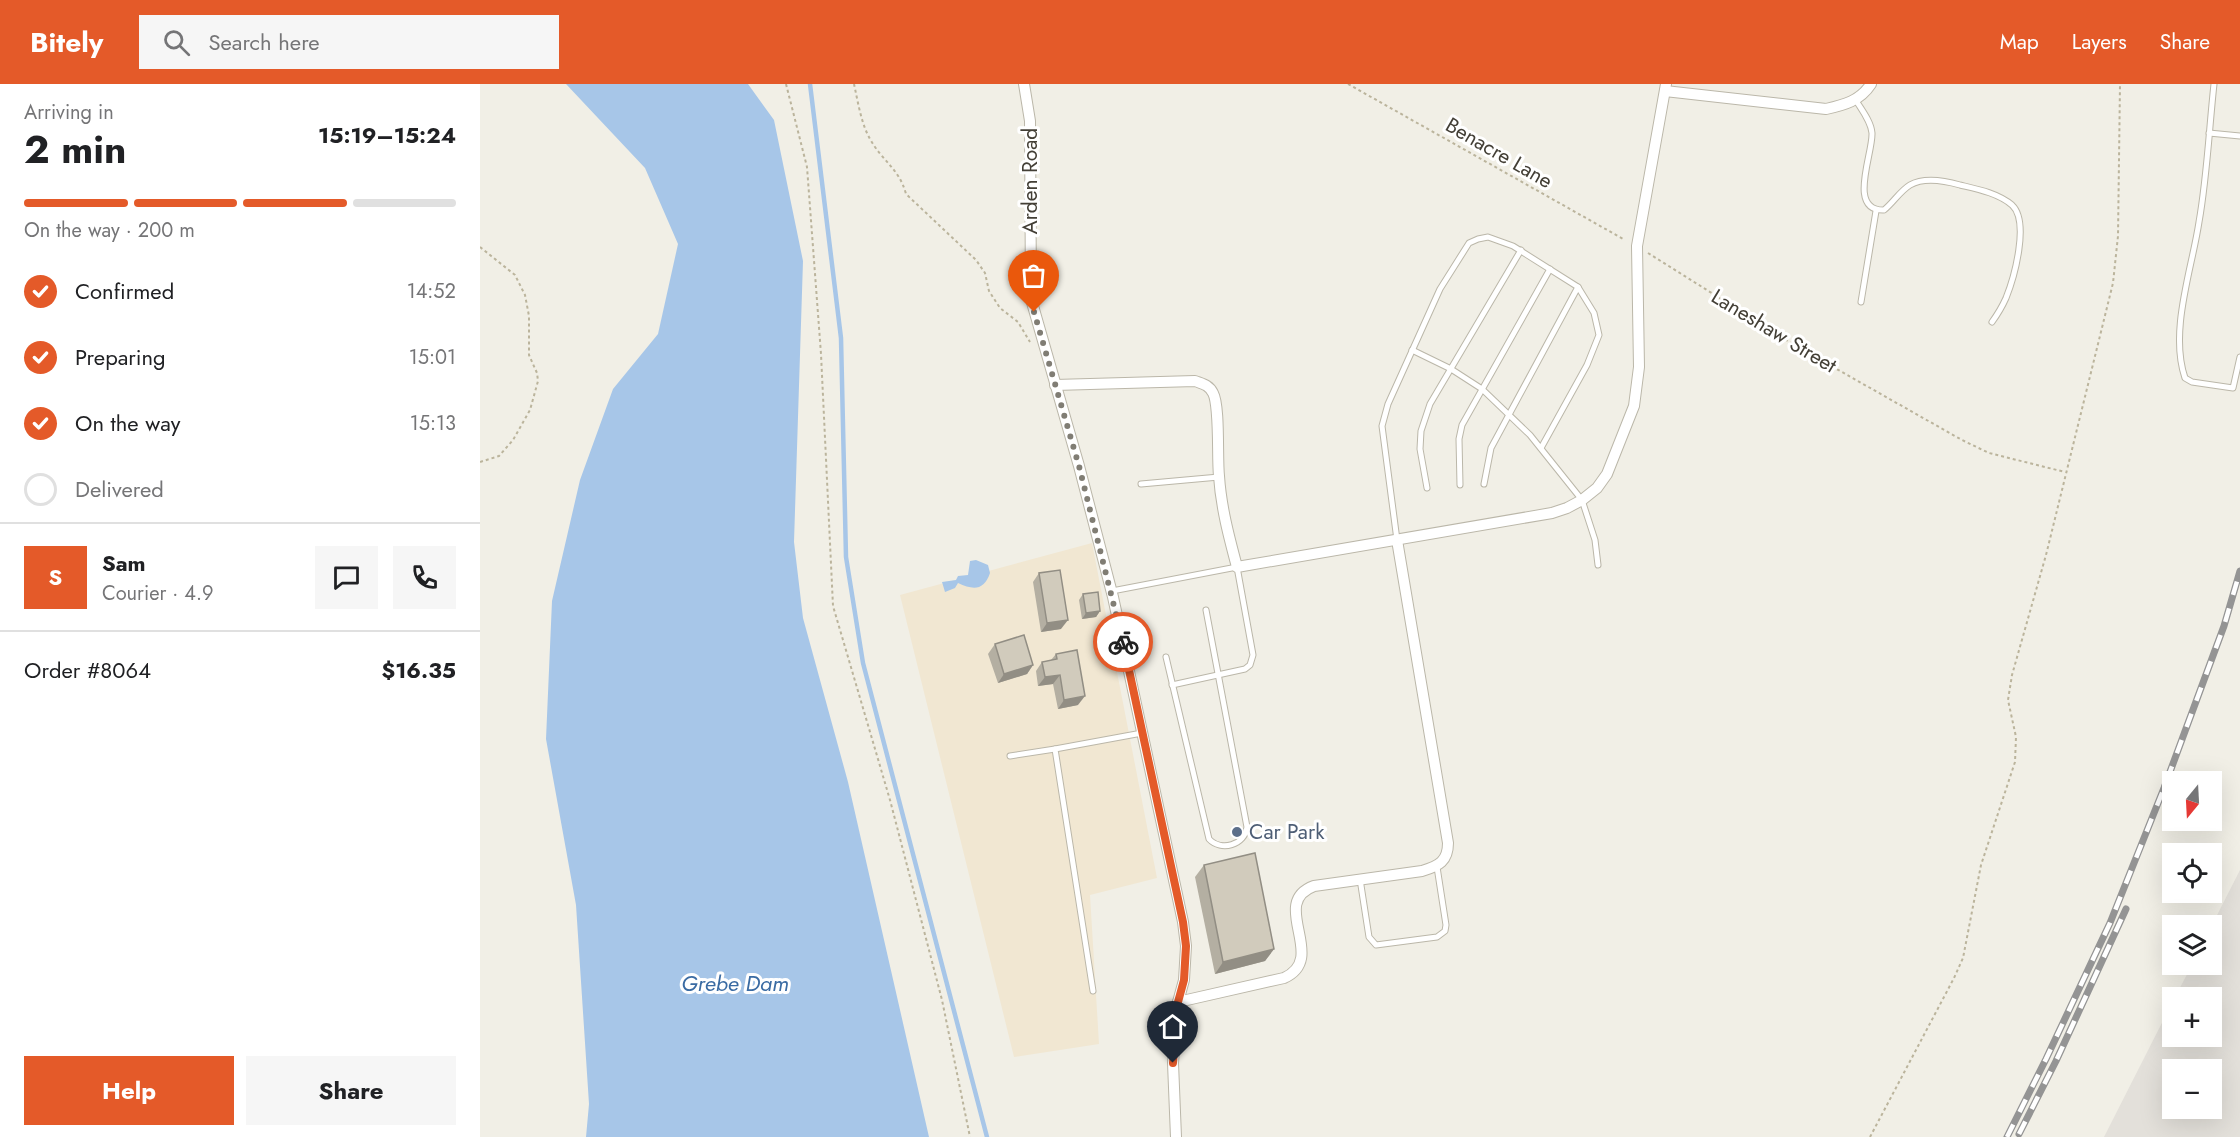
<!DOCTYPE html>
<meta charset="utf-8">
<style>
body{margin:0;font-family:Jost,sans-serif;background:#f6f6f6;color:#202124;height:100vh;display:flex;flex-direction:column;font-size:22px;white-space:nowrap}
*{box-sizing:border-box;margin:0}
p{font-size:20px;color:#757577}
.icon{flex:none;width:33px;height:33px;fill:none;stroke:currentColor;stroke-width:2;stroke-linecap:round;stroke-linejoin:round}
.map{position:relative;flex:1;overflow:hidden}
.sheet{display:flex;flex-direction:column;background:#fff;width:480px}
.sheet>*{flex:none}
.needle{width:39px;rotate:198deg}
.fabs{position:absolute;left:1682px;top:687px;display:grid;gap:12px}
.fabs a{display:grid;place-items:center;width:60px;height:60px;border-radius:0px;background:#fff;box-shadow:0 6px 24px #0002;font-size:30px}
.pin{position:absolute;display:grid;place-items:center;width:51px;height:51px;color:#fff;margin:-62px -26px;border-radius:50% 50% 50% 0;rotate:-45deg;box-shadow:0 0 6px #0007}
.pin .icon{rotate:45deg}
.courier{position:absolute;display:grid;place-items:center;width:60px;height:60px;margin:-30px;border:4px solid #e45a29;border-radius:50%;background:#fff;color:#222;box-shadow:0 2px 8px #0007}
.head em{font-style:normal;font-weight:700}
.head div{display:flex;flex-direction:column-reverse}
.head{display:flex;align-items:center;justify-content:space-between;height:102px;padding:0 24px}
h1{font-size:39px;font-weight:700;line-height:45px}
.bar{display:grid;grid-template-columns:repeat(4,1fr);gap:9px 6px;align-content:center;height:72px;padding:0 24px}
.bar i{height:8px;border-radius:4px;background:#e0e0e0}
.bar .current{background:#e45a29}
.bar p{grid-column:span 4}
.line{display:flex;align-items:center;gap:15px;padding:0 24px;border-top:2px solid #e0e0e0}
.line div{flex:1}
.round{display:grid;place-items:center;flex:none;width:63px;height:63px;border-radius:0px;background:#f6f6f6}
ol{padding:0 24px;list-style:none}
li{display:flex;align-items:center;gap:18px;height:66px}
li p{margin-inline-start:auto}
li .icon{padding:6px;border-radius:50%;background:#e45a29;color:#fff;stroke-width:4}
li:last-child{color:#757577}
li i{width:33px;height:33px;border:3px solid #e0e0e0;border-radius:50%}
.primary-button{display:flex;gap:12px;margin-top:auto;padding:12px 24px}
.primary-button a{flex:1;height:69px;border-radius:0px;background:#e45a29;color:#fff;font-size:24px;font-weight:700;line-height:69px;text-align:center}
.primary-button a+a{background:#f6f6f6;color:#202124}
header{display:flex;align-items:center;gap:36px;box-sizing:border-box;height:84px;padding:0 30px;background:#e45a29;color:#fff}
header strong{font-size:28px}
nav{display:flex;gap:33px;margin-inline-start:auto;font-size:21px}
.search{width:420px;height:54px;background:#f6f6f6;display:flex;align-items:center;gap:15px;box-sizing:border-box;padding:0 21px;border-radius:0px;color:#757577;font-size:22px}
main{display:flex;flex:1;min-height:0}
.map>svg:first-child{display:block}
.commercial{fill:#f1e7d2}
.industrial{fill:#e3e0da;fill-rule:evenodd}
.water{fill:#a7c6e8}
.lines{fill:none;stroke-linecap:round;stroke-linejoin:round}
.stream{stroke:#a7c6e8;stroke-width:4.5}
.service-casing{stroke:#bbb7a9;stroke-width:7}
.minor-casing{stroke:#bbb7a9;stroke-width:12}
.path{stroke:#bbb49c;stroke-width:2;stroke-dasharray:3 3;stroke-linecap:butt}
.service{stroke:#fff;stroke-width:5}
.minor{stroke:#fff;stroke-width:10}
.rail-casing{stroke:#949494;stroke-width:7}
.rail{stroke:#fff;stroke-width:4.5;stroke-dasharray:14;stroke-linecap:butt}
.wall{fill:#b4afa2}
.shaded-wall{fill:#928e84}
.building{fill:#d1cbbc;stroke:#928e84;stroke-width:1.5}
.done{stroke:#807d74;stroke-width:6;stroke-dasharray:0 10.8}
.route{stroke:#e45a29;stroke-width:8}
.service-dot{fill:#5c6f8a;stroke:#fff;stroke-width:2}
.labels{text-anchor:middle;stroke-width:6;stroke-linejoin:round;paint-order:stroke}
.street-label{font-size:21px;fill:#433f36;stroke:#fff}
.service-label{font-size:21px;fill:#4e5e75;stroke:#fff;text-anchor:start}
.water-label{font-size:22px;font-style:italic;fill:#3a6ba3;stroke:#fff}
</style>
<header>
<strong>Bitely</strong>
<div class="search"><svg class="icon" aria-label="search" viewBox="0 0 24 24"><circle cx="10" cy="10" r="6"/><path d="M15 15l6 6"/></svg>Search here</div>
<nav><a>Map</a><a>Layers</a><a>Share</a></nav>
</header>
<main>
<section class="sheet">
<div class="head"><div><h1>2 min</h1><p>Arriving in</p></div><em>15:19–15:24</em></div>
<div class="bar"><i class="current"></i><i class="current"></i><i class="current"></i><i></i><p>On the way · 200 m</p></div>
<ol>
<li><svg class="icon" aria-label="check" viewBox="0 0 24 24"><path d="M5 12l5 5 9-10"/></svg>Confirmed<p>14:52</p></li>
<li><svg class="icon" aria-label="check" viewBox="0 0 24 24"><path d="M5 12l5 5 9-10"/></svg>Preparing<p>15:01</p></li>
<li><svg class="icon" aria-label="check" viewBox="0 0 24 24"><path d="M5 12l5 5 9-10"/></svg>On the way<p>15:13</p></li>
<li><i></i>Delivered</li>
</ol>
<div class="line" style="height:108px"><b class="round" style="background:#e45a29;color:#fff">S</b><div><b>Sam</b><p>Courier · 4.9</p></div><a class="round"><svg class="icon" aria-label="chat" viewBox="0 0 24 24"><path d="M4 5h16v11H9l-5 4z"/></svg></a><a class="round"><svg class="icon" aria-label="phone" viewBox="0 0 24 24"><path d="M5 4h4l2 5-3 2q2 4 5 5l2-3 5 2v4C11 20 4 13 5 4z"/></svg></a></div>
<div class="line" style="height:78px"><div>Order #8064</div><b>$16.35</b></div>
<div class="primary-button"><a>Help</a><a>Share</a></div>
</section>
<div class="map">
<svg width="1760" height="1053" viewBox="0 0 1760 1053">
<rect width="100%" height="100%" fill="#f1efe6"/>
<polygon class="commercial" points="612,459 677,794 610,811 619,960 534,973 420,511"/>
<path class="industrial" d="M1760,786v267h-136l68,-134v33h39v-38l-36,-1 17,-32 19,-1v-37zM1692,986h39v38h-39z"/>
<g class="water">
<polygon points="86,0 268,0 294,36 323,177 314,458 323,534 368,698 449,1053 106,1053 109,1020 96,821 66,655 72,517 100,396 133,305 178,250 198,160 165,84"/>
<path d="M496,476l12,5 2,8c-6,18 -17,17 -32,10l-3,5 -10,4 -3,-10 14,-2 2,-4 10,-1 2,-14z"/>
</g>
<g class="lines">
<polyline class="stream" points="330,0 361,254 366,473 383,579 507,1053"/>
<defs>
<g id="service">
<path d="M1734,0c-5,46 -7,93 -15,138 -7,47 -30,109 -14,156l7,4 41,6 7,-31"/>
<path d="M1375,15c6,10 16,22 17,34 1,21 -25,78 12,77 9,-7 16,-19 26,-25 14,-8 36,-4 50,0 17,4 38,8 52,20 18,17 2,73 -6,93 -4,9 -9,17 -14,24"/>
<polyline points="1729,49 1760,52"/>
<polyline points="1381,218 1396,127"/>
<polyline points="932,266 971,285 1002,305 1050,351 1102,416 1115,456 1118,481"/>
<polyline points="661,400 739,393"/>
<polyline points="1004,400 1011,364 1098,203"/>
<polyline points="980,401 979,355 982,341 1070,185"/>
<polyline points="947,404 940,365 941,347 950,320 1041,166"/>
<polyline points="917,456 902,342 908,320 960,205 989,159 998,155 1008,153 1033,162 1098,203 1114,229 1119,251 1107,281 1061,364"/>
<polyline points="632,507 757,483 773,571 770,581 765,585 692,601"/>
<path d="M686,573l43,182c12,13 36,6 38,-12l-41,-217"/>
<polyline points="530,672 575,665"/>
<polyline points="880,795 889,853 896,861 957,853 965,847 966,841 957,783"/>
<polyline points="613,907 575,665 662,649"/>
</g>
<g id="minor">
<polyline points="544,0 550,37 551,215 599,382 633,513 703,838 706,862 704,896 698,918 693,979 696,1053"/>
<path d="M1185,7l161,18c18,-4 34,-8 45,-25"/>
<path d="M575,301l140,-4c8,3 14,4 18,12 7,13 4,65 6,83 2,31 10,61 18,91l315,-54 15,-5 15,-8 15,-12 10,-14 27,-68 5,-39 -2,-121 29,-162"/>
<path d="M698,918l106,-24c45,-20 -16,-75 30,-92l108,-15c17,-5 26,-10 26,-28l-51,-303"/>
</g>
</defs>
<use href="#service" class="service-casing"/>
<use href="#minor" class="minor-casing"/>
<g class="path">
<polyline points="306,0 327,83 341,270 353,522 410,716 462,916 490,1053"/>
<path d="M374,0c4,18 7,39 16,55 12,22 29,29 36,55l70,66 9,13 4,18 11,17 18,14 12,20"/>
<polyline points="868,0 1145,156"/>
<polyline points="0,163 35,191 45,211 49,232 49,271 57,289 58,297 50,326 33,356 19,372 0,378"/>
<polyline points="1168,169 1316,262 1482,356 1509,369 1585,388"/>
<polyline points="1390,1053 1474,894 1483,874 1501,781 1535,678 1536,653 1528,616 1532,591 1566,471 1633,199 1638,152 1640,0"/>
</g>
<use href="#service" class="service"/>
<use href="#minor" class="minor"/>
<defs>
<g id="rail">
<polyline points="1539,1050 1576,977 1646,825"/>
<polyline points="1527,1053 1566,975 1630,839 1684,704 1744,542 1760,487"/>
</g>
</defs>
<use href="#rail" class="rail-casing"/>
<use href="#rail" class="rail"/>
</g>
<g class="wall">
<polygon points="559,489 581,545 561,548 553,498"/>
<polygon points="603,510 620,527 616,533 602,535 599,516"/>
<polygon points="515,560 553,581 547,590 518,599 508,570"/>
<polygon points="576,570 598,621 578,625 573,600 558,602 556,587 562,578 571,576"/>
<polygon points="724,781 794,865 785,877 735,890 715,793"/>
</g>
<g class="shaded-wall">
<polygon points="620,527 616,533 602,535 606,529"/>
<polygon points="588,536 581,545 561,548 567,539"/>
<polygon points="553,581 547,590 518,599 524,590"/>
<polygon points="580,591 573,600 558,602 565,593"/>
<polygon points="605,612 598,621 578,625 584,616"/>
<polygon points="794,865 785,877 735,890 743,878"/>
</g>
<g class="building">
<polygon points="580,486 588,536 567,539 559,489"/>
<polygon points="618,508 620,527 606,529 603,510"/>
<polygon points="544,551 553,581 524,590 515,560"/>
<polygon points="597,566 605,612 584,616 580,591 565,593 562,578 577,575 576,570"/>
<polygon points="775,769 794,865 743,878 724,781"/>
</g>
<g class="lines">
<polyline class="done" points="554,228 599,382 643,558"/>
<polyline class="route" points="643,558 703,838 706,862 704,896 698,918 693,979"/>
</g>
<circle class="service-dot" cx="757" cy="748" r="6"/>
<g class="labels">
<g class="street-label">
<text transform="translate(1019 69) rotate(30)" y="7">Benacre Lane</text>
<text transform="translate(550 97) rotate(-90)" y="7">Arden Road</text>
<text transform="translate(1294 247) rotate(31)" y="7">Laneshaw Street</text>
</g>
<g class="service-label">
<text x="769" y="755">Car Park</text>
</g>
<g class="water-label">
<text x="255" y="907">Grebe Dam</text>
</g>
</g>
</svg>
<div class="fabs">
<a><svg class="needle" viewBox="-14 -14 28 28"><path d="M0-13l5 13h-10z" fill="#e53935"/><path d="M0 13l5-13h-10z" fill="#757577"/></svg></a>
<a><svg class="icon" aria-label="locate" viewBox="0 0 24 24"><circle cx="12" cy="12" r="6"/><path d="M12 2v4M12 18v4M2 12h4M18 12h4"/></svg></a>
<a><svg class="icon" aria-label="layers" viewBox="0 0 24 24"><path d="M12 4l9 5-9 5-9-5zM3 14l9 5 9-5"/></svg></a>
<a>+</a>
<a>−</a>
</div>
<div class="pin" style="left:554px;top:228px;background:#ea580c"><svg class="icon" aria-label="bag" viewBox="0 0 24 24"><path d="M5 8h14l-1 12H6zM9 8a3 3 0 0 1 6 0"/></svg></div>
<div class="pin" style="left:693px;top:979px;background:#1f2937"><svg class="icon" aria-label="home" viewBox="0 0 24 24"><path d="M3 11l9-7 9 7M6 9v11h12V9"/></svg></div>
<div class="courier" style="left:643px;top:558px"><svg class="icon" aria-label="bike" viewBox="0 0 24 24"><circle cx="6" cy="16" r="4"/><circle cx="18" cy="16" r="4"/><path d="M6 16l4-8h5l3 8M10 8l3 8H6M13 5h3"/></svg></div>
</div>
</main>
